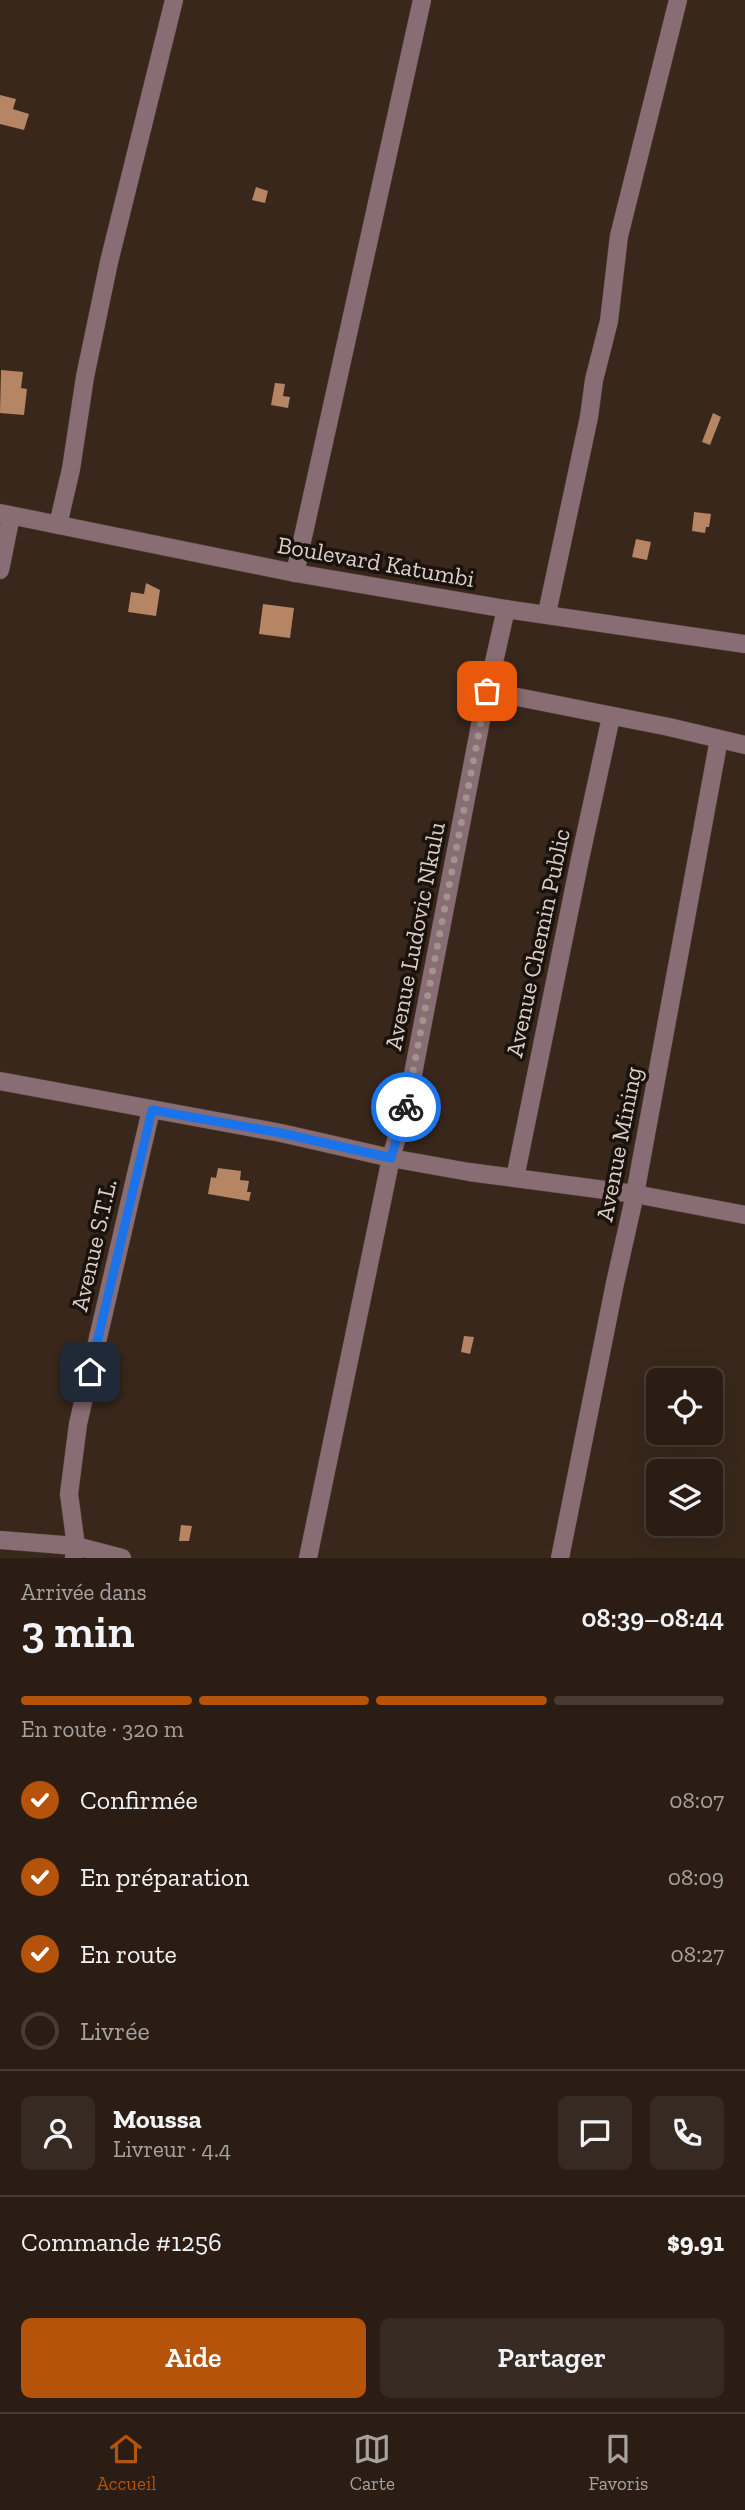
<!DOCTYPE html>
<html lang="fr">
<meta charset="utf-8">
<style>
body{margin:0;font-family:"Zilla Slab",serif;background:#372a22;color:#f1f3f6;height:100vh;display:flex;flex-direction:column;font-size:26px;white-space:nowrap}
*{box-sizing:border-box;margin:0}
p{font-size:23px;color:#a6a2a0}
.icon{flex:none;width:38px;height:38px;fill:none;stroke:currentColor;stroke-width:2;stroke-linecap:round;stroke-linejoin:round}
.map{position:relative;height:1558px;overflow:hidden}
.sheet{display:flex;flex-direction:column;background:#2b1d14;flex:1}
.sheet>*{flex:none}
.tools{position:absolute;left:646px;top:1368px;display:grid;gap:14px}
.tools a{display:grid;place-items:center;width:77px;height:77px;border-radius:10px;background:#2b1d14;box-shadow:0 7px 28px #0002,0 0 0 2px #473b34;font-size:35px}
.pin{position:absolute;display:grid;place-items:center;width:60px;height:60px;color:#fff;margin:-30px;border-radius:14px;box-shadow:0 4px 10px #0006}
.courier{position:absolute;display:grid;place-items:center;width:70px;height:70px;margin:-35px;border:5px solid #1a73e8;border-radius:50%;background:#fff;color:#222;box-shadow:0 2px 9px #0007}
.summary em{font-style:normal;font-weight:600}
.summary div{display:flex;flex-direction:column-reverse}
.summary{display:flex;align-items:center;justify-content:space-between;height:119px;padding:0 21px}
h1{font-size:46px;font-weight:600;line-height:52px}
.bar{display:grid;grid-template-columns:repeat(4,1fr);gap:10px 7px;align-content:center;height:84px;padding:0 21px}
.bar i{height:9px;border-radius:5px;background:#473b34}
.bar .active{background:#b45309}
.bar p{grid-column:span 4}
.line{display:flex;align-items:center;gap:18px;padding:0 21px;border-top:2px solid #473b34}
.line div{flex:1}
.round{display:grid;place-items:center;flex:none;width:74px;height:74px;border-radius:10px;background:#372a22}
ol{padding:0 21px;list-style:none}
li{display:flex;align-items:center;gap:21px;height:77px}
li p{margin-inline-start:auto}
li .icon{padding:7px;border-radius:50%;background:#b45309;color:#fff;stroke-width:4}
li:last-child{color:#a6a2a0}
li i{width:38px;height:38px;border:4px solid #473b34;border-radius:50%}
.primary-button{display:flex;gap:14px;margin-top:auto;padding:14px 21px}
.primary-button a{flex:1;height:80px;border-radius:10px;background:#b45309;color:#fff;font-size:28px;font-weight:600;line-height:80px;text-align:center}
.primary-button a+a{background:#372a22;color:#f1f3f6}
.dock{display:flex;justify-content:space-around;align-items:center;height:98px;border-top:2px solid #473b34;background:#2b1d14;font-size:19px;color:#a6a2a0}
.dock a{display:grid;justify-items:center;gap:4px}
.dock .active{color:#b45309}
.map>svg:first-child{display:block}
.building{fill:#b58564}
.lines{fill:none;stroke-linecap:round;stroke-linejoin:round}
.minor-casing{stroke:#534237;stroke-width:19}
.minor{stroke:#886e74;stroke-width:18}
.done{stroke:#a2948b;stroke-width:7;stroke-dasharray:0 12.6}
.route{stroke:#1a73e8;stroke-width:9}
.labels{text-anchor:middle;stroke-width:7;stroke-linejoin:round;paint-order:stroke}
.street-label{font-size:24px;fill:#dbcfc7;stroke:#1a120d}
</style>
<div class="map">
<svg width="745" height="1558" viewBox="0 0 745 1558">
<rect width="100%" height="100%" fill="#39271b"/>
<g class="building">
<polygon points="0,95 16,99 13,109 29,114 24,130 0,124"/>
<polygon points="256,187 268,191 265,203 252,200"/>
<polygon points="1,370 23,372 21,388 27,389 24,415 0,413"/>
<polygon points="275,383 285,384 283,396 290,397 288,408 271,405"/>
<polygon points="713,413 721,417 710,445 702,442"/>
<polygon points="694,512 711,514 709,527 706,527 705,533 692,531"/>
<polygon points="636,539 651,542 647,560 632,557"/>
<polygon points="146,583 160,590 156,616 128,612 131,592 144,594"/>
<polygon points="263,604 294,608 290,638 259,634"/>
<polygon points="218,1168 241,1171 240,1180 249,1181 247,1192 251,1192 249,1201 208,1194 211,1177 216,1178"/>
<polygon points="464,1336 474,1337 470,1354 461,1352"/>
<polygon points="710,1504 723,1506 720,1519 710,1517"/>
<polygon points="181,1525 192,1526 189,1541 179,1541"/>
</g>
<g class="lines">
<defs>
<g id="minor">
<polyline points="0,513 295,573 506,609 745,644"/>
<polyline points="58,525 71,469 85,377 109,262 174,0"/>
<polyline points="0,570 11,516"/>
<polyline points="295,573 422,0"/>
<polyline points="547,613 589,417 594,380 609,321 619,236 678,0"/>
<polyline points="487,691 669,727 745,745"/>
<polyline points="0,1081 281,1133 391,1158 469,1172 635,1194 745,1215"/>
<polyline points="515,1178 580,859 611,717"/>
<polyline points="0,1540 76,1546 122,1558"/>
<polyline points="74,1558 76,1546 69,1494 78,1424 151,1110"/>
<polyline points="308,1558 391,1158 409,1095 482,715 506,609"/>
<polyline points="560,1558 615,1283 635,1194 719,739"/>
</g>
</defs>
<use href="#minor" class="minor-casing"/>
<use href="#minor" class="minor"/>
</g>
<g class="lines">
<polyline class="done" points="406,1107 487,691"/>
<polyline class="route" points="90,1372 152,1110 281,1133 391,1158 406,1107"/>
</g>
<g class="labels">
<g class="street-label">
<text transform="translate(376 562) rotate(10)" y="8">Boulevard Katumbi</text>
<text transform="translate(415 936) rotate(-79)" y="8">Avenue Ludovic Nkulu</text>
<text transform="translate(538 943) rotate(-78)" y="8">Avenue Chemin Public</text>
<text transform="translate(619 1144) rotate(-79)" y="8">Avenue Mining</text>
<text transform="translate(94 1245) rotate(-77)" y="8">Avenue S.T.L.</text>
</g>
</g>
</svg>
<div class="tools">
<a><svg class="icon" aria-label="locate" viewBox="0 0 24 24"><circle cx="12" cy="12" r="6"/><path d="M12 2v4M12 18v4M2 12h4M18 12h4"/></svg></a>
<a><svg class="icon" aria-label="layers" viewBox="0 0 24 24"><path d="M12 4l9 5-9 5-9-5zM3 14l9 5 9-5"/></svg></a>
</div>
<div class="pin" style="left:487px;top:691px;background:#ea580c"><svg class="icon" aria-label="bag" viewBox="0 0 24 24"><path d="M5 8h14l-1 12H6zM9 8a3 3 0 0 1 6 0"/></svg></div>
<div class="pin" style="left:90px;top:1372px;background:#1f2937"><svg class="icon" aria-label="home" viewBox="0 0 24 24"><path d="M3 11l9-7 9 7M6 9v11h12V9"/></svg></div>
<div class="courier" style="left:406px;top:1107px"><svg class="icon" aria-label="bike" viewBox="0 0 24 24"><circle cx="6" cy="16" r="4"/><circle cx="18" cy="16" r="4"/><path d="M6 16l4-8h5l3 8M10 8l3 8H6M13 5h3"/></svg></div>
</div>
<section class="sheet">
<div class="summary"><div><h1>3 min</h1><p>Arrivée dans</p></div><em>08:39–08:44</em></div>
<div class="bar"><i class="active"></i><i class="active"></i><i class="active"></i><i></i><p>En route · 320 m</p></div>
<ol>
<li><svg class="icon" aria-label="check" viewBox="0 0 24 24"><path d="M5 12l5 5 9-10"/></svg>Confirmée<p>08:07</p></li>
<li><svg class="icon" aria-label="check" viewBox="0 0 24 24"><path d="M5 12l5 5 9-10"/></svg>En préparation<p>08:09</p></li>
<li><svg class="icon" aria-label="check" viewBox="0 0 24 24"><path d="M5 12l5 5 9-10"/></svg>En route<p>08:27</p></li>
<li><i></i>Livrée</li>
</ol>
<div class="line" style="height:126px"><a class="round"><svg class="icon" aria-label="person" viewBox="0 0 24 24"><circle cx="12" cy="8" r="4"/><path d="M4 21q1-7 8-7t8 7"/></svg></a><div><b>Moussa</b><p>Livreur · 4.4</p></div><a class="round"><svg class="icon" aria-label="chat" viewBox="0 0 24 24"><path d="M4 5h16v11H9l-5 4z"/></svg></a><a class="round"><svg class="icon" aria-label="phone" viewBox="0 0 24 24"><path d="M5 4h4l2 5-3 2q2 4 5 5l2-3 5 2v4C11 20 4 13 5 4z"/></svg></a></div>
<div class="line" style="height:91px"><div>Commande #1256</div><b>$9.91</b></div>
<div class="primary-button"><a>Aide</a><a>Partager</a></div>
</section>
<nav class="dock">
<a class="active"><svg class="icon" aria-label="home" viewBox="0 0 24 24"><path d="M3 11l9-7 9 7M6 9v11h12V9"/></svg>Accueil</a>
<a><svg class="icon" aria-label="map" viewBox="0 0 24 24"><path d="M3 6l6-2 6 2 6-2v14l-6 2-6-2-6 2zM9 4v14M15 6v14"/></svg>Carte</a>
<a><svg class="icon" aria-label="saved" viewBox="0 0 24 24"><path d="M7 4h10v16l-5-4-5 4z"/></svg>Favoris</a>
</nav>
